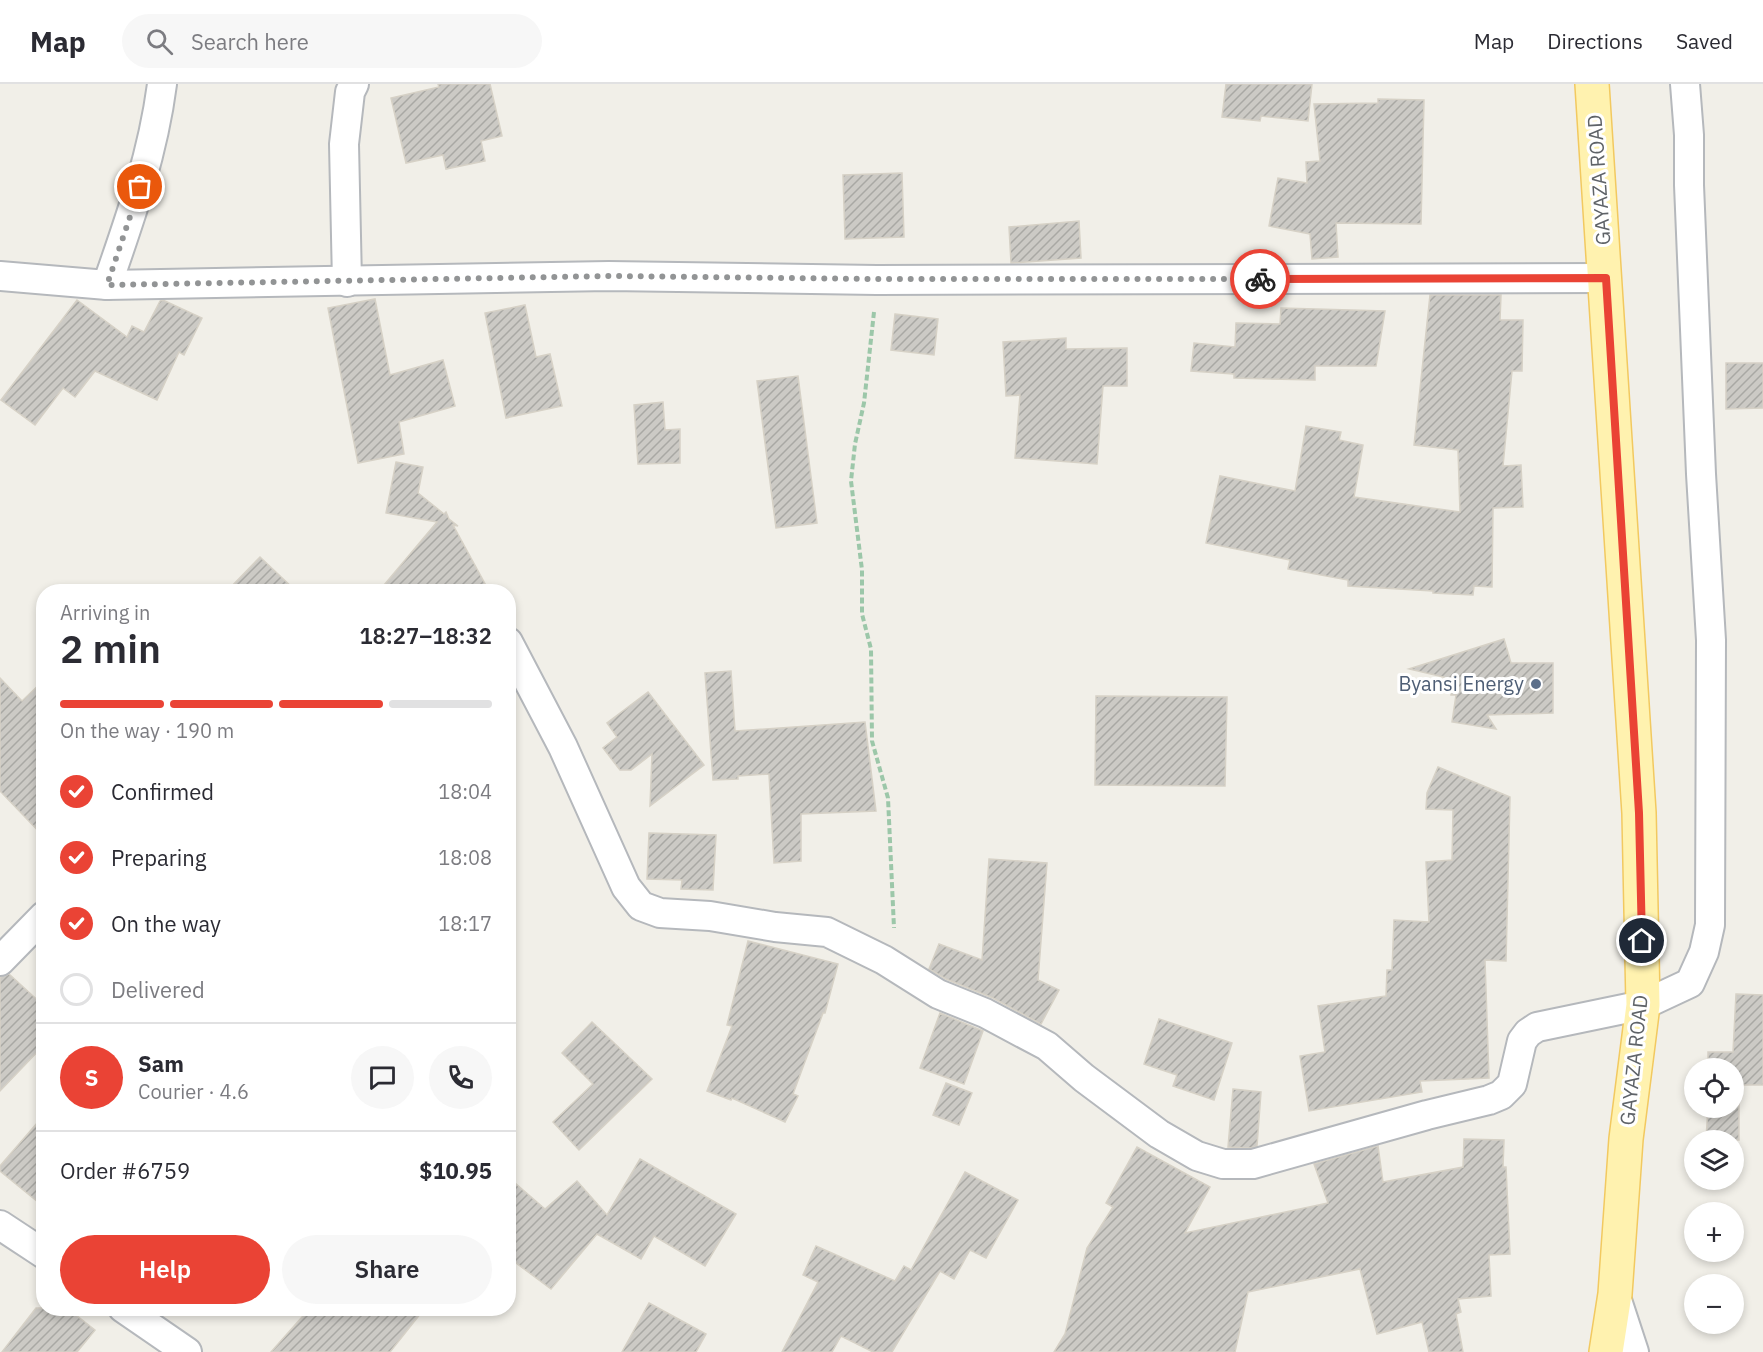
<!DOCTYPE html>
<meta charset="utf-8">
<style>
body{margin:0;font-family:"IBM Plex Sans",sans-serif;background:#f7f7f7;color:#2b2b33;height:100vh;display:flex;flex-direction:column;font-size:22px;white-space:nowrap}
*{box-sizing:border-box;margin:0}
p{font-size:20px;color:#7c7c81}
.icon{flex:none;width:33px;height:33px;fill:none;stroke:currentColor;stroke-width:2;stroke-linecap:round;stroke-linejoin:round}
.map{position:relative;flex:1;overflow:hidden}
.drawer{position:absolute;left:36px;top:500px;width:480px;height:732px;display:flex;flex-direction:column;background:#fff;border-radius:24px;box-shadow:0 3px 9px #0003}
.drawer>*{flex:none}
.fabs{position:absolute;left:1684px;top:974px;display:grid;gap:12px}
.fabs a{display:grid;place-items:center;width:60px;height:60px;border-radius:50%;background:#fff;box-shadow:0 3px 9px #0003;font-size:30px}
.pin{position:absolute;display:grid;place-items:center;width:51px;height:51px;color:#fff;margin:-26px;border:3px solid #fff;border-radius:50%;box-shadow:0 2px 6px #0007}
.courier{position:absolute;display:grid;place-items:center;width:60px;height:60px;margin:-30px;border:4px solid #ea4335;border-radius:50%;background:#fff;color:#222;box-shadow:0 2px 8px #0007}
.summary em{font-style:normal;font-weight:600}
.summary div{display:flex;flex-direction:column-reverse}
.summary{display:flex;align-items:center;justify-content:space-between;height:102px;padding:0 24px}
h1{font-size:39px;font-weight:600;line-height:45px}
.bar{display:grid;grid-template-columns:repeat(4,1fr);gap:9px 6px;align-content:center;height:72px;padding:0 24px}
.bar i{height:8px;border-radius:4px;background:#e1e1e2}
.bar .active{background:#ea4335}
.bar p{grid-column:span 4}
.line{display:flex;align-items:center;gap:15px;padding:0 24px;border-top:2px solid #e1e1e2}
.line div{flex:1}
.round{display:grid;place-items:center;flex:none;width:63px;height:63px;border-radius:32px;background:#f7f7f7}
ol{padding:0 24px;list-style:none}
li{display:flex;align-items:center;gap:18px;height:66px}
li p{margin-inline-start:auto}
li .icon{padding:6px;border-radius:50%;background:#ea4335;color:#fff;stroke-width:4}
li:last-child{color:#7c7c81}
li i{width:33px;height:33px;border:3px solid #e1e1e2;border-radius:50%}
.action{display:flex;gap:12px;margin-top:auto;padding:12px 24px}
.action a{flex:1;height:69px;border-radius:36px;background:#ea4335;color:#fff;font-size:24px;font-weight:600;line-height:69px;text-align:center}
.action a+a{background:#f7f7f7;color:#2b2b33}
header{display:flex;align-items:center;gap:36px;box-sizing:border-box;height:84px;padding:0 30px;background:#fff;border-bottom:2px solid #e1e1e2}
header strong{font-size:28px}
nav{display:flex;gap:33px;margin-inline-start:auto;font-size:21px}
.search{width:420px;height:54px;background:#f7f7f7;display:flex;align-items:center;gap:15px;box-sizing:border-box;padding:0 21px;border-radius:33px;color:#7c7c81;font-size:22px}
.map>svg:first-child{display:block}
.building{fill:url(#building-hatch);stroke:#d6d1c6;stroke-width:1.5}
.lines{fill:none;stroke-linecap:round;stroke-linejoin:round}
.street-casing{stroke:#b5b8bc;stroke-width:32}
.primary-casing{stroke:#f2c960;stroke-width:36}
.path{stroke:#9cc7a9;stroke-width:4;stroke-dasharray:6 3;stroke-linecap:butt}
.street{stroke:#fff;stroke-width:28}
.primary{stroke:#fff2af;stroke-width:33}
.done{stroke:#929495;stroke-width:6;stroke-dasharray:0 10.8}
.route{stroke:#ea4335;stroke-width:8}
.service-dot{fill:#5c6f8a;stroke:#fff;stroke-width:2}
.labels{text-anchor:middle;stroke-width:6;stroke-linejoin:round;paint-order:stroke}
.street-label{font-size:20px;fill:#5f6368;stroke:#fff}
.service-label{font-size:20px;fill:#4e5e75;stroke:#fff;text-anchor:end}
</style>
<header>
<strong>Map</strong>
<div class="search"><svg class="icon" aria-label="search" viewBox="0 0 24 24"><circle cx="10" cy="10" r="6"/><path d="M15 15l6 6"/></svg>Search here</div>
<nav><a>Map</a><a>Directions</a><a>Saved</a></nav>
</header>
<div class="map">
<svg width="1763" height="1268" viewBox="0 0 1763 1268">
<defs>
<pattern id="building-hatch" width="6" height="6" patternUnits="userSpaceOnUse" patternTransform="scale(1.5)"><rect width="6" height="6" fill="#cccac5"/><path d="M-1 1l2-2M0 6l6-6M5 7l2-2" fill="none" stroke="#a9a8a4"/></pattern>
</defs>
<rect width="100%" height="100%" fill="#f1efe8"/>
<g class="building">
<polygon points="438,0 490,0 502,52 481,57 485,77 446,85 443,71 406,79 391,14 439,3"/>
<polygon points="1226,0 1312,0 1308,37 1261,32 1260,37 1222,33"/>
<polygon points="1378,15 1424,16 1421,140 1336,139 1338,173 1312,175 1310,150 1269,142 1278,94 1307,99 1306,78 1320,77 1314,20 1378,19"/>
<polygon points="902,89 904,153 845,155 843,91"/>
<polygon points="1079,137 1081,174 1011,179 1009,143"/>
<polygon points="1430,211 1501,211 1500,236 1523,236 1522,287 1512,287 1503,382 1521,381 1523,423 1493,424 1492,503 1474,502 1473,511 1433,509 1433,507 1348,502 1348,496 1288,485 1290,476 1206,459 1220,392 1295,407 1306,342 1341,348 1339,356 1363,361 1354,413 1460,428 1458,366 1414,361"/>
<polygon points="375,215 390,291 443,276 455,322 399,338 404,370 358,379 328,224"/>
<polygon points="77,216 127,253 132,242 144,248 160,217 163,216 202,234 184,271 179,268 157,316 95,287 75,313 63,304 35,341 1,316"/>
<polygon points="525,221 536,273 550,270 562,322 506,334 485,229"/>
<polygon points="1281,224 1385,227 1376,282 1315,282 1315,296 1234,294 1234,290 1191,287 1194,259 1235,263 1236,239 1280,240"/>
<polygon points="895,230 938,235 934,271 891,266"/>
<polygon points="1066,254 1066,265 1127,264 1127,302 1103,302 1097,380 1015,374 1020,311 1006,312 1003,258"/>
<polygon points="1726,279 1763,279 1763,324 1726,325"/>
<polygon points="798,292 817,439 776,444 757,297"/>
<polygon points="663,318 665,346 680,345 680,379 638,380 634,321"/>
<polygon points="396,378 423,383 418,409 444,430 446,428 449,435 458,442 453,441 489,507 379,507 437,438 386,429"/>
<polygon points="260,473 296,507 227,507"/>
<polygon points="1504,555 1511,579 1553,579 1553,629 1487,631 1496,645 1452,638 1456,611 1451,611 1452,595 1409,585"/>
<polygon points="731,587 735,647 865,638 876,727 801,730 801,777 774,779 769,690 738,692 738,695 713,696 705,589"/>
<polygon points="0,594 22,617 44,596 44,753 0,707"/>
<polygon points="648,608 704,681 650,722 652,670 631,686 620,686 603,664 617,653 607,639"/>
<polygon points="1096,612 1227,613 1225,702 1095,701"/>
<polygon points="1438,683 1510,713 1506,877 1485,876 1489,994 1420,997 1422,1008 1309,1027 1300,972 1325,968 1318,922 1386,912 1387,886 1392,886 1394,836 1429,838 1426,778 1452,776 1453,726 1426,725 1427,709"/>
<polygon points="649,749 716,751 713,806 681,805 682,796 647,795"/>
<polygon points="989,775 1047,779 1038,896 1059,906 1041,940 993,914 946,895 929,885 939,860 982,876"/>
<polygon points="748,857 838,880 825,929 823,929 793,1010 798,1012 785,1038 732,1014 731,1016 707,1007 732,942 727,941"/>
<polygon points="9,890 44,922 44,961 0,1007 0,893"/>
<polygon points="1736,910 1763,911 1763,1001 1739,1001 1739,1056 1706,1056 1708,1023 1734,1023 1734,984 1708,984 1708,968 1733,968"/>
<polygon points="940,929 983,947 964,1000 920,984"/>
<polygon points="1159,935 1232,959 1214,1016 1173,1002 1177,991 1144,980"/>
<polygon points="592,938 652,995 579,1066 553,1038 593,1000 562,969"/>
<polygon points="946,999 972,1009 959,1041 933,1031"/>
<polygon points="1233,1005 1261,1008 1257,1062 1251,1064 1228,1063"/>
<polygon points="44,1031 44,1123 0,1087 0,1082"/>
<polygon points="1464,1055 1504,1056 1503,1083 1506,1083 1510,1170 1489,1171 1491,1212 1458,1215 1461,1228 1456,1230 1463,1268 1429,1268 1422,1238 1377,1250 1360,1185 1248,1208 1235,1268 1054,1268 1065,1250 1087,1164 1113,1123 1106,1119 1137,1063 1210,1103 1185,1149 1328,1119 1314,1080 1378,1062 1383,1098 1463,1083"/>
<polygon points="640,1075 736,1130 705,1182 654,1152 641,1175 597,1150 551,1205 508,1173 508,1093 545,1125 577,1097 607,1131"/>
<polygon points="965,1088 1018,1116 986,1174 970,1166 954,1195 940,1187 892,1268 873,1268 841,1252 832,1268 782,1268 818,1198 803,1191 816,1162 895,1197 904,1182 911,1186"/>
<polygon points="649,1219 706,1250 696,1268 622,1268"/>
<polygon points="36,1224 67,1224 95,1246 77,1268 2,1268"/>
<polygon points="310,1224 425,1224 390,1268 271,1268"/>
</g>
<g class="lines">
<defs>
<g id="street">
<polyline points="0,192 107,201 609,192 877,196 1606,194"/>
<polyline points="347,198 344,60 350,8 354,0"/>
<path d="M107,201c23,-66 46,-131 55,-201"/>
<polyline points="508,558 563,663 626,803 641,822 660,829 710,832 775,843 827,848 884,876 938,910 985,929 1047,962 1084,994 1159,1050 1197,1072 1223,1080 1253,1080 1427,1031 1489,1016 1501,1011 1512,1000 1522,957 1528,949 1537,943 1643,921 1690,899 1704,868 1710,841 1711,556 1701,390 1689,101 1689,51 1685,0"/>
<polyline points="0,877 44,832"/>
<polyline points="0,1141 44,1170"/>
<polyline points="1615,1210 1634,1268"/>
<polyline points="123,1224 187,1268"/>
</g>
<polyline id="primary" points="1592,0 1639,729 1643,921 1626,1055 1615,1210 1606,1268"/>
</defs>
<use href="#street" class="street-casing"/>
<use href="#primary" class="primary-casing"/>
<polyline class="path" points="874,228 864,319 855,360 851,397 862,486 862,530 871,565 872,657 888,714 894,844"/>
<use href="#street" class="street"/>
<use href="#primary" class="primary"/>
</g>
<g class="lines">
<polyline class="done" points="140,103 107,201 609,192 877,195 1260,195"/>
<polyline class="route" points="1260,195 1606,194 1639,729 1642,857"/>
</g>
<circle class="service-dot" cx="1536" cy="600" r="6"/>
<g class="labels">
<g class="street-label">
<text transform="translate(1599 96) rotate(-94)" y="7">GAYAZA ROAD</text>
<text transform="translate(1634 976) rotate(-84)" y="7">GAYAZA ROAD</text>
</g>
<g class="service-label">
<text x="1524" y="607">Byansi Energy</text>
</g>
</g>
</svg>
<div class="fabs">
<a><svg class="icon" aria-label="locate" viewBox="0 0 24 24"><circle cx="12" cy="12" r="6"/><path d="M12 2v4M12 18v4M2 12h4M18 12h4"/></svg></a>
<a><svg class="icon" aria-label="layers" viewBox="0 0 24 24"><path d="M12 4l9 5-9 5-9-5zM3 14l9 5 9-5"/></svg></a>
<a>+</a>
<a>−</a>
</div>
<div class="pin" style="left:140px;top:103px;background:#ea580c"><svg class="icon" aria-label="bag" viewBox="0 0 24 24"><path d="M5 8h14l-1 12H6zM9 8a3 3 0 0 1 6 0"/></svg></div>
<div class="pin" style="left:1642px;top:857px;background:#1f2937"><svg class="icon" aria-label="home" viewBox="0 0 24 24"><path d="M3 11l9-7 9 7M6 9v11h12V9"/></svg></div>
<div class="courier" style="left:1260px;top:195px"><svg class="icon" aria-label="bike" viewBox="0 0 24 24"><circle cx="6" cy="16" r="4"/><circle cx="18" cy="16" r="4"/><path d="M6 16l4-8h5l3 8M10 8l3 8H6M13 5h3"/></svg></div>
<section class="drawer">
<div class="summary"><div><h1>2 min</h1><p>Arriving in</p></div><em>18:27–18:32</em></div>
<div class="bar"><i class="active"></i><i class="active"></i><i class="active"></i><i></i><p>On the way · 190 m</p></div>
<ol>
<li><svg class="icon" aria-label="check" viewBox="0 0 24 24"><path d="M5 12l5 5 9-10"/></svg>Confirmed<p>18:04</p></li>
<li><svg class="icon" aria-label="check" viewBox="0 0 24 24"><path d="M5 12l5 5 9-10"/></svg>Preparing<p>18:08</p></li>
<li><svg class="icon" aria-label="check" viewBox="0 0 24 24"><path d="M5 12l5 5 9-10"/></svg>On the way<p>18:17</p></li>
<li><i></i>Delivered</li>
</ol>
<div class="line" style="height:108px"><b class="round" style="background:#ea4335;color:#fff">S</b><div><b>Sam</b><p>Courier · 4.6</p></div><a class="round"><svg class="icon" aria-label="chat" viewBox="0 0 24 24"><path d="M4 5h16v11H9l-5 4z"/></svg></a><a class="round"><svg class="icon" aria-label="phone" viewBox="0 0 24 24"><path d="M5 4h4l2 5-3 2q2 4 5 5l2-3 5 2v4C11 20 4 13 5 4z"/></svg></a></div>
<div class="line" style="height:78px"><div>Order #6759</div><b>$10.95</b></div>
<div class="action"><a>Help</a><a>Share</a></div>
</section>
</div>
